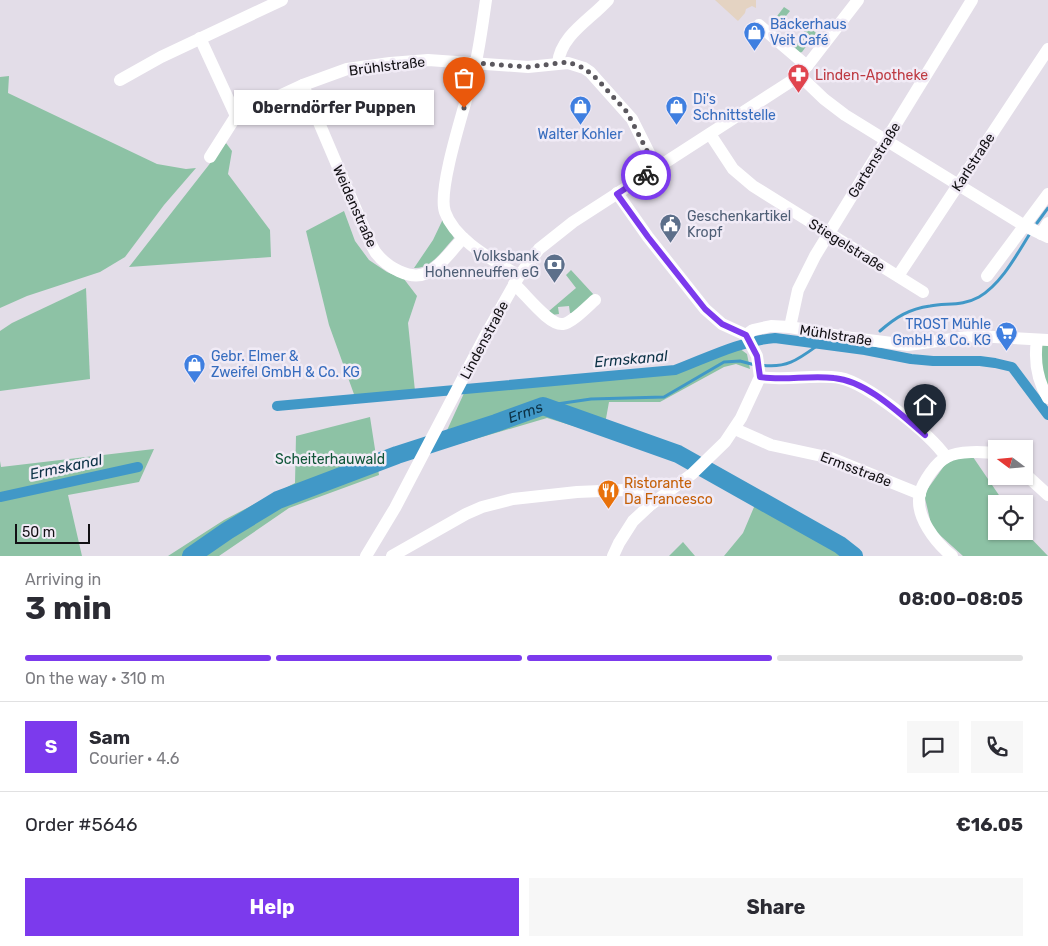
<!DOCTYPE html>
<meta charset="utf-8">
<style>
body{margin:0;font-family:Rubik,sans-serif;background:#f7f7f7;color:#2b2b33;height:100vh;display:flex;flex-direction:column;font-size:19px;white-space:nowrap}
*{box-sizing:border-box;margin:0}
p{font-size:16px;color:#7c7c81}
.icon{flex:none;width:28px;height:28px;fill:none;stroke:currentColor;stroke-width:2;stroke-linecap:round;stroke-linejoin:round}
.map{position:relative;height:556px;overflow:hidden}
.panel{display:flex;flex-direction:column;background:#fff;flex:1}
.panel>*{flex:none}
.needle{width:32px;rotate:286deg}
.tools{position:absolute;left:988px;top:440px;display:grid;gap:10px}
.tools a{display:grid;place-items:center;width:45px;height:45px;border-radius:0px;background:#fff;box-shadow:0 1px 4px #0004;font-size:25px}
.scale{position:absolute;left:15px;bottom:12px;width:75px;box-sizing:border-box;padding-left:5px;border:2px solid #121014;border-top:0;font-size:14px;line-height:18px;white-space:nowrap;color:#121014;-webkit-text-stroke:4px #f1ebf6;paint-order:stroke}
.pin{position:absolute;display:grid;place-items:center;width:42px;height:42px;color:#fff;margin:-51px -21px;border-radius:50% 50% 50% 0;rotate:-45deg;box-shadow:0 0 5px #0007}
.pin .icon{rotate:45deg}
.courier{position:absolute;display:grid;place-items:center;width:50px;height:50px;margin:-25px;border:4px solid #7c3aed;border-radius:50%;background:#fff;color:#222;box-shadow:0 1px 6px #0007}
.bubble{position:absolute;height:35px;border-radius:0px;background:#fff;box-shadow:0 1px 4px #0004;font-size:16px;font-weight:700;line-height:35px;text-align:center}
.overview em{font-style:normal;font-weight:700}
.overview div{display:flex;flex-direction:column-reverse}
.overview{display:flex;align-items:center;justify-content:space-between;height:85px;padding:0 25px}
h1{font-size:32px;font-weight:700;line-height:38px}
.bar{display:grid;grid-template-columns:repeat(4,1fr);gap:8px 5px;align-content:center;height:60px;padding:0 25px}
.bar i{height:6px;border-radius:4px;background:#e1e1e2}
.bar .selected{background:#7c3aed}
.bar p{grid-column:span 4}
.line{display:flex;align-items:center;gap:12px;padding:0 25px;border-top:1px solid #e1e1e2}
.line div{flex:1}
.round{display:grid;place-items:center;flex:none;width:52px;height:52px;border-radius:0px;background:#f7f7f7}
.primary-button{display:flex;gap:10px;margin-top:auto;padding:10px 25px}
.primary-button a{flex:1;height:58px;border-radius:0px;background:#7c3aed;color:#fff;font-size:20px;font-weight:700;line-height:58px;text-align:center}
.primary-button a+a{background:#f7f7f7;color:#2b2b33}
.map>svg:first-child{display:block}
.education{fill:#e4d3c2}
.green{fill:#8dc2a5}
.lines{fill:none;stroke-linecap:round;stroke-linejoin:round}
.stream{stroke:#4198c7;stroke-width:3}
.canal{stroke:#4198c7;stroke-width:10}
.river{stroke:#4198c7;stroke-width:18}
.minor{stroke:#fff;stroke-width:12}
.done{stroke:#5b585e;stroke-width:5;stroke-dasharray:0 9}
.route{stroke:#7c3aed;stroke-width:6}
.labels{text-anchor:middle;stroke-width:5;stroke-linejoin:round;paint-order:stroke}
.shop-label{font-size:14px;fill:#366cbe;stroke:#f1ebf6;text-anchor:start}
.street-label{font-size:14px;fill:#121014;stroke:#f1ebf6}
.health-label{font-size:14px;fill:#be3a42;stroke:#f1ebf6;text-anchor:start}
.service-label{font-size:14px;fill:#4e5e75;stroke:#f1ebf6;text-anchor:start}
.park-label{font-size:14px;fill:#0f5538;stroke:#f1ebf6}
.food-label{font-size:14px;fill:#c56008;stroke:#f1ebf6;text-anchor:start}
.water-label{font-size:15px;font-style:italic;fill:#0c3246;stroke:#f1ebf6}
</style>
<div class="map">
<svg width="1048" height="556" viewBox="0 0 1048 556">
<rect width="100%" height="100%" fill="#e3dde8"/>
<polygon class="education" points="715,0 756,0 756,8 752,6 746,9 745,13 738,21"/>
<g class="green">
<polygon points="784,7 790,11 773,32 770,28 771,24"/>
<polygon points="808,26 816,33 802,52 799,53 793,48"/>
<polygon points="9,76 8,93 157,164 186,169 196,168 164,205 125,257 100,272 27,296 0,308 0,77"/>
<polygon points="226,143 232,151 228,174 270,230 271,257 129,267"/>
<polygon points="344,211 355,241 369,260 387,272 404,279 417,296 408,323 415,391 355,397 329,325 306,231"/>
<path d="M443,219l11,19c-11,12 -23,31 -40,30l19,-28z"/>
<polygon points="571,270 594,295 574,313 570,313 569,306 558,307 559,314 552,315 549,311 576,288 566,275"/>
<polygon points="86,288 90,379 0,391 0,331 12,323"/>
<polygon points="1048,343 1048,390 1043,382 1040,344"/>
<polygon points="739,348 747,354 750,369 736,364 724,367 660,402 609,402 603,435 547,418 438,450 465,391 545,386 674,374"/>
<polygon points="370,417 379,475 289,508 219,556 168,556 224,520 295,483 296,436"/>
<polygon points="154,449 139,482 68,495 82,556 0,556 0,461 1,467"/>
<polygon points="973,457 1005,504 996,504 996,531 1024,531 1048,556 963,556 932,528 924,494 949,459"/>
<polygon points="757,500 846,556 724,556 743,533"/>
<polygon points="683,542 695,556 669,556"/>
</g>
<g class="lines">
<g class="stream">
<polyline points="1037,223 1048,208"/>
<path d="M880,331c16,-14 29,-22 50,-25 17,-3 33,0 49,-9 22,-13 37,-41 50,-62"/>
<path d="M761,365c27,4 39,-7 60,-22"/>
<polyline points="543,406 591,399 664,397 724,362 740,361 755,365"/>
</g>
<g class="canal">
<path d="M277,406l398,-36c32,-12 64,-29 100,-32l90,12 46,9 22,2h47l15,2 17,4 36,48"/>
<polyline points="0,497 138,467"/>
</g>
<path class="river" id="s1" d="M191,556l36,-25 51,-31 119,-45 99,-32 47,-17 135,48 162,91 14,11"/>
<g class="minor">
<path d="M486,0c-4,27 -7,53 -14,79 -7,27 -35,111 -27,133 10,29 50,49 74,64"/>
<polyline points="759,25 807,66"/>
<polyline points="200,38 236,116"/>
<path d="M558,63c3,-28 32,-43 50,-63"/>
<polyline points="799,75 824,99 845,115 1025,226 1048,237"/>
<polyline points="120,80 161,57 282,0"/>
<path d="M303,85l63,148c3,7 6,14 10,20 11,14 34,28 51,20 14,-7 26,-24 36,-35"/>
<polyline points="710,134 733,169 753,186 923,292"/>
<polyline points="210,157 236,116 303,85 347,69 390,63 428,60 528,67 568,63 584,68 590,72 632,119 657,169"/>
<polyline points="1041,234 1048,223"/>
<polyline points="898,276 1048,49"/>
<polyline points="987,276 1048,194"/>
<path d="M514,284c11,9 35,42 49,40 9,-1 25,-18 32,-24"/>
<polyline points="790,327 798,290 815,256 972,0"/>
<polyline points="746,335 753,330 771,326 790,327 844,337 908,345 975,336 1048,340"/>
<path d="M1037,340c-3,21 0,40 11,58"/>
<path d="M760,377c26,4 53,-3 80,1 27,5 90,56 106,79"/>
<polyline points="735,429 771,445 831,458 920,494"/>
<polyline points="1024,473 1048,495"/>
<polyline points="366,556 395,508 484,338 519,276 539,249 573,222 793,80 807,66 858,0"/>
<polyline points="392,556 466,514 482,507 513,499 577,492 625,490 637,492 649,506"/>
<polyline points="613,556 619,543 633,521 649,506 692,474 725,442 741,418 760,377 757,356 746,335 722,324 705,309 648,237 617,193"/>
<path d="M952,556c-16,-13 -38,-40 -32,-63 3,-11 16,-31 27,-36 11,-6 37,-6 49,-3"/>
</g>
</g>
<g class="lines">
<polyline class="done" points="464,108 476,63 528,67 568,62 584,68 597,79 627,112 656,168 646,175"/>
<path class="route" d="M646,175l-29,19 31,43 57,72 17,15 24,11 11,21 3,21c24,4 49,-2 74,1 33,3 66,36 91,57"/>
</g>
<defs>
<symbol id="shop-pin" viewBox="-11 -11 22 30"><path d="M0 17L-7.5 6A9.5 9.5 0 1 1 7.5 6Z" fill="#3f7fe0" stroke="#f1ebf6"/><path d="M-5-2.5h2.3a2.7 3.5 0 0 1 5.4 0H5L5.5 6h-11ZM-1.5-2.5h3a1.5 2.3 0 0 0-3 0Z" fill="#fff"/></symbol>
<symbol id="pharmacy-pin" viewBox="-11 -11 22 30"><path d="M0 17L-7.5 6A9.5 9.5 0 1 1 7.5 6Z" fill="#e0444e" stroke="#f1ebf6"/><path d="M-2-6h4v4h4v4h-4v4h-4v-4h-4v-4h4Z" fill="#fff"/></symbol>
<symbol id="civic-pin" viewBox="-11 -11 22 30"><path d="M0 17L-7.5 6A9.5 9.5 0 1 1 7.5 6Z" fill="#5c6f8a" stroke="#f1ebf6"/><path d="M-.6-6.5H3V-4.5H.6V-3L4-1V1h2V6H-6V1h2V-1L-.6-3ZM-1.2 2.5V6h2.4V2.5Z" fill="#fff"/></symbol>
<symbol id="bank-pin" viewBox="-11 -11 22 30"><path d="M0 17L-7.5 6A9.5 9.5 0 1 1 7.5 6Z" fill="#5c6f8a" stroke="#f1ebf6"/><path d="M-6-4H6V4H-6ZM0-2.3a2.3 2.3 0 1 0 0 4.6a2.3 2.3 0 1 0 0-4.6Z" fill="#fff"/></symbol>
<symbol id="supermarket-pin" viewBox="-11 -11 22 30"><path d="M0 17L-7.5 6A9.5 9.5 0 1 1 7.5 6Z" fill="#3f7fe0" stroke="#f1ebf6"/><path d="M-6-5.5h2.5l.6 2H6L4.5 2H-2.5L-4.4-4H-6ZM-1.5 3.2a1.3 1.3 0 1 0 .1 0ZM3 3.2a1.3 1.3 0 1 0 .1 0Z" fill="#fff"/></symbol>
<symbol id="restaurant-pin" viewBox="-11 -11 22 30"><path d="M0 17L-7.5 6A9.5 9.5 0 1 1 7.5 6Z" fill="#e8710a" stroke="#f1ebf6"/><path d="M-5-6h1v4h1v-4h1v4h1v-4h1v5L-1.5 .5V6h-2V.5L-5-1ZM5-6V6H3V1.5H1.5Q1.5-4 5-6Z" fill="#fff"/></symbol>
</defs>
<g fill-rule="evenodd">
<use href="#shop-pin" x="742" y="20" width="25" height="34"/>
<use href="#pharmacy-pin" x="786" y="62" width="25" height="34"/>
<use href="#shop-pin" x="568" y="94" width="25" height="34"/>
<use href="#shop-pin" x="664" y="94" width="25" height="34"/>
<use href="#civic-pin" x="658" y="212" width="25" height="34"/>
<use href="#bank-pin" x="542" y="252" width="25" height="34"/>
<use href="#supermarket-pin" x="994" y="320" width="25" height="34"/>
<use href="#shop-pin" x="182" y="352" width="25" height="34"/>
<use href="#restaurant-pin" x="596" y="478" width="25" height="34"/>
</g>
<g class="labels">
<g class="shop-label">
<text x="770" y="29">Bäckerhaus<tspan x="770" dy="16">Veit Café</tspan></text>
<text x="693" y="104">Di's<tspan x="693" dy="16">Schnittstelle</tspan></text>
<text x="580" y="139" text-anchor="middle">Walter Kohler</text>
<text x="991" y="329" text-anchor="end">TROST Mühle<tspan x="991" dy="16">GmbH &amp; Co. KG</tspan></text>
<text x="211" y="361">Gebr. Elmer &amp;<tspan x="211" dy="16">Zweifel GmbH &amp; Co. KG</tspan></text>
</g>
<g class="street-label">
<text transform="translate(387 66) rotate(-7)" y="5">Brühlstraße</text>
<text transform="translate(874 160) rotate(-58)" y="5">Gartenstraße</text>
<text transform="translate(973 162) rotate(-57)" y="5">Karlstraße</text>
<text transform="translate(355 206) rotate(66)" y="5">Weidenstraße</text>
<text transform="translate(847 245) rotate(32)" y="5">Stiegelstraße</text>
<text transform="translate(836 335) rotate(9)" y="5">Mühlstraße</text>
<text transform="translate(484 340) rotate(-62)" y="5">Lindenstraße</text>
<text transform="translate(856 469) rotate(21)" y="5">Ermsstraße</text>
</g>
<g class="health-label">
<text x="815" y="80">Linden-Apotheke</text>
</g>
<g class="service-label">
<text x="687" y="221">Geschenkartikel<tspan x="687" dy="16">Kropf</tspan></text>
<text x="539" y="261" text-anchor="end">Volksbank<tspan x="539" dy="16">Hohenneuffen eG</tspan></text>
</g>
<g class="park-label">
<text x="330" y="464">Scheiterhauwald</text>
</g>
<g class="food-label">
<text x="624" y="488">Ristorante<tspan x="624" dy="16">Da Francesco</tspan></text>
</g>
<g class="water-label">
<text transform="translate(631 359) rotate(-5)" y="5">Ermskanal</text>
<text dy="5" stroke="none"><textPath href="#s1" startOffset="366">Erms</textPath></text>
<text transform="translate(66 467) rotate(-12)" y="5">Ermskanal</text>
</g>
</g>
</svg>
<div class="tools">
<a><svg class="needle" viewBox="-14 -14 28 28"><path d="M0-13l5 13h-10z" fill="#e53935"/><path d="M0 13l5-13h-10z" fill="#7c7c81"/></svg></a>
<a><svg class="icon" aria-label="locate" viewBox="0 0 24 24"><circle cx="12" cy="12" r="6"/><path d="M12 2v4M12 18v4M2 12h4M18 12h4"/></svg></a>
</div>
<div class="scale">50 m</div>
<div class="pin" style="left:464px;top:108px;background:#ea580c"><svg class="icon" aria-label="bag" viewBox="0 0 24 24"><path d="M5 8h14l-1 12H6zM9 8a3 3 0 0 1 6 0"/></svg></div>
<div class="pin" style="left:925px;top:435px;background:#1f2937"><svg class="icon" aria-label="home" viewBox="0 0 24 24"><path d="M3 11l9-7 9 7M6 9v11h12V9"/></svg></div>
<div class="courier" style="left:646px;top:175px"><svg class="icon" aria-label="bike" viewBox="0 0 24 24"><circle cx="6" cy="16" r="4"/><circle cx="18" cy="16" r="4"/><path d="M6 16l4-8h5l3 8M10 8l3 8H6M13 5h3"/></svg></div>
<div class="bubble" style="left:234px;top:90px;width:200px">Oberndörfer Puppen</div>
</div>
<section class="panel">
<div class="overview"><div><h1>3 min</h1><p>Arriving in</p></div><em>08:00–08:05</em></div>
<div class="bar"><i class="selected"></i><i class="selected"></i><i class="selected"></i><i></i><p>On the way · 310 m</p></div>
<div class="line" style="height:90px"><b class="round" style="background:#7c3aed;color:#fff">S</b><div><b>Sam</b><p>Courier · 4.6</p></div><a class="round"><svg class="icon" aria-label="chat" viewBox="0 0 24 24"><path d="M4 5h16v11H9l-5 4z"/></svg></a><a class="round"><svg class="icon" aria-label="phone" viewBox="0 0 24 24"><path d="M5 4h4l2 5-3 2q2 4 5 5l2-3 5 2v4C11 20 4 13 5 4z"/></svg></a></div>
<div class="line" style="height:65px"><div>Order #5646</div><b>€16.05</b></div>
<div class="primary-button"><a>Help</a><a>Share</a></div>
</section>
